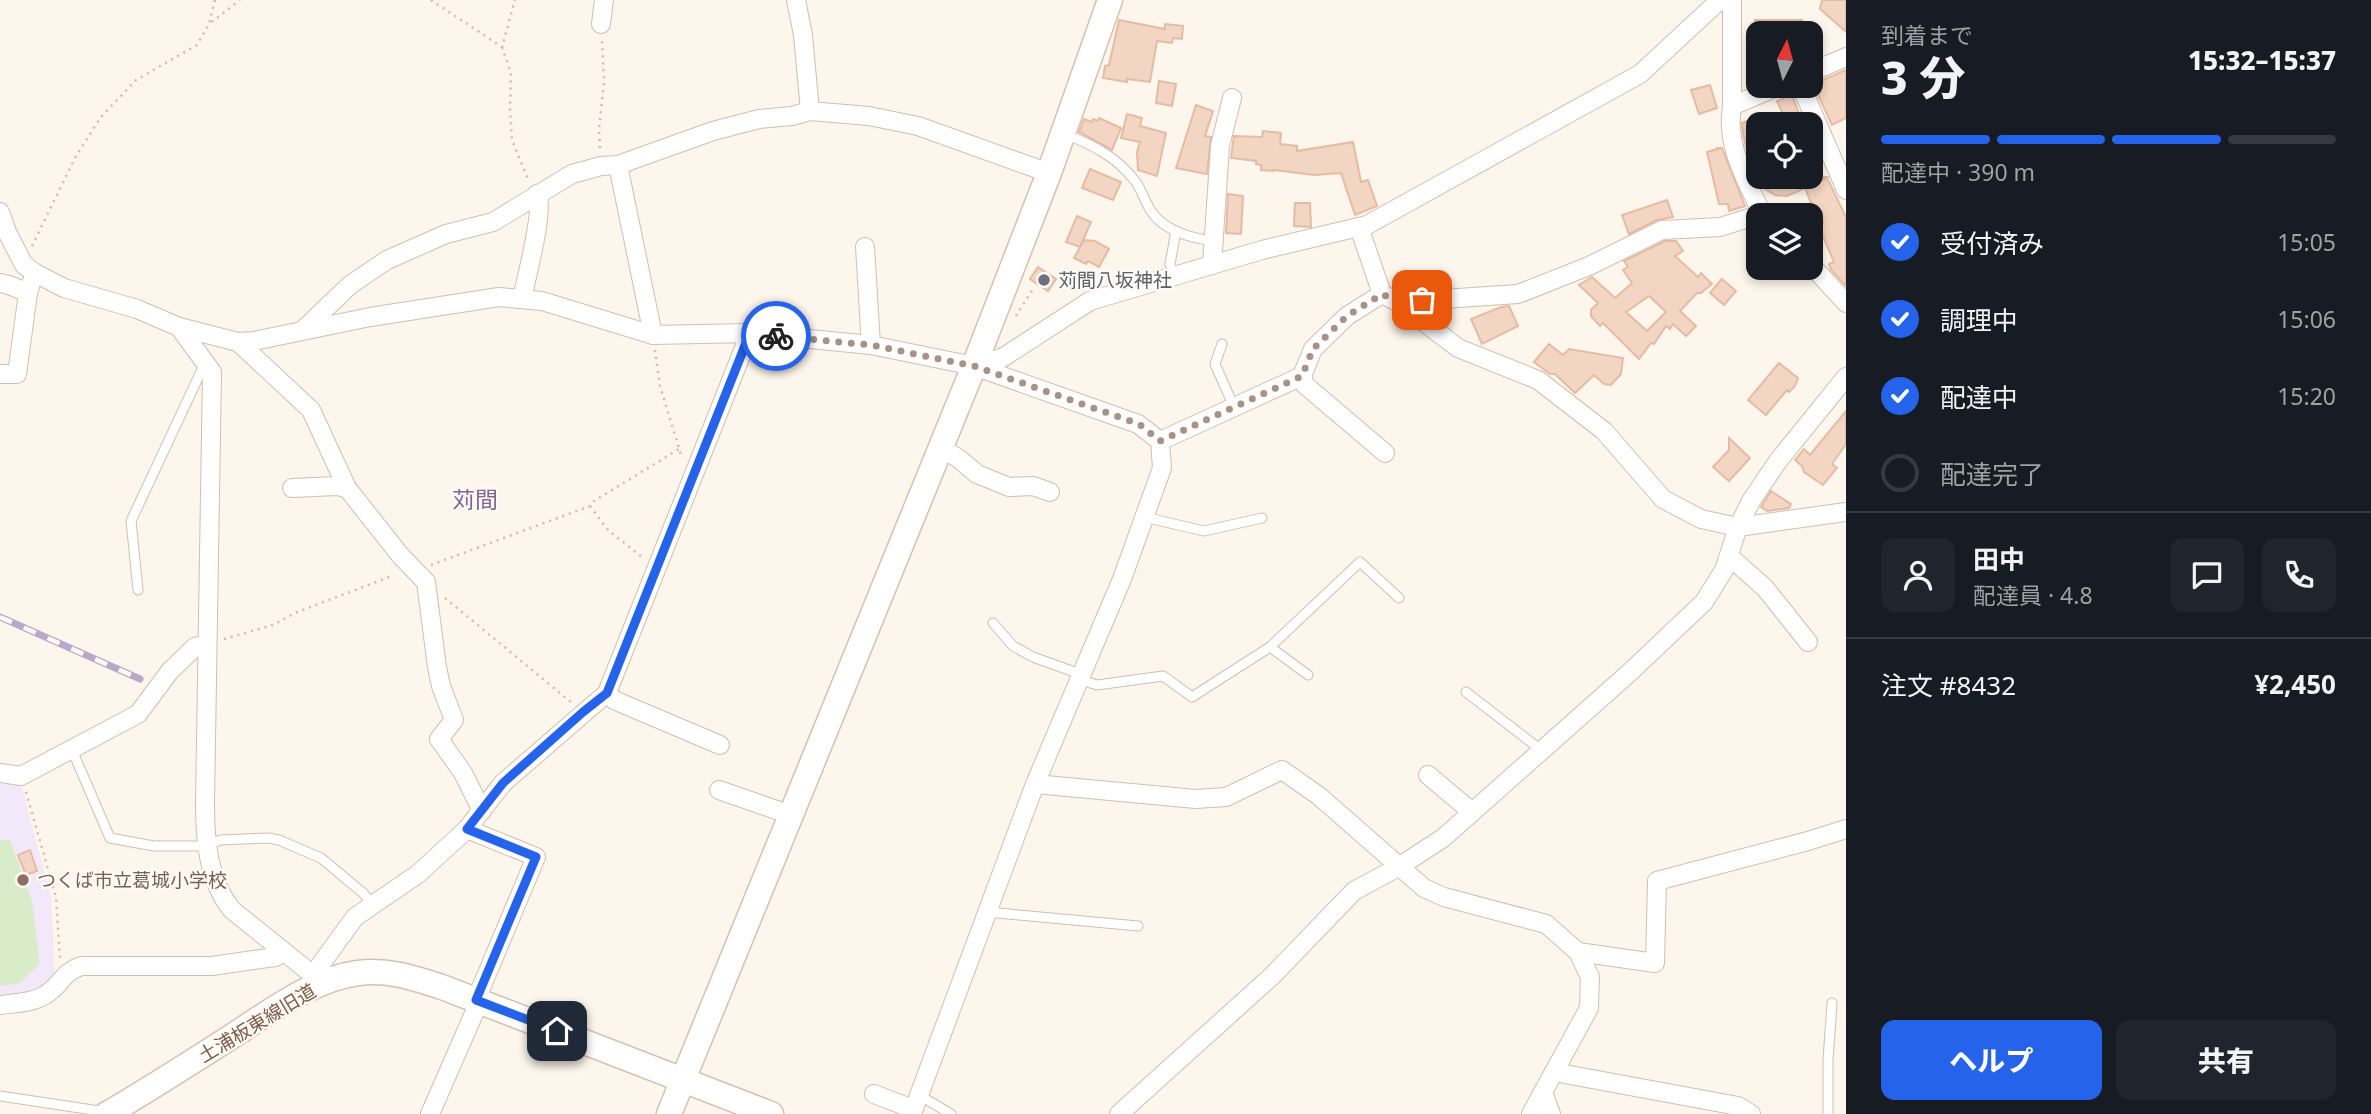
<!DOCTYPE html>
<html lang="ja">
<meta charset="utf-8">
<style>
body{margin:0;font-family:"Noto Sans","Noto Sans JP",sans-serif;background:#20242c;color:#f1f3f6;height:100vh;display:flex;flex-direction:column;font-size:26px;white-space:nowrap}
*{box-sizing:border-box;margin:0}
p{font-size:23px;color:#9ea1a6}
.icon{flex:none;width:38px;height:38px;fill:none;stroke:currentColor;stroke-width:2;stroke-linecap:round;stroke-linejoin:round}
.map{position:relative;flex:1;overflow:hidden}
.drawer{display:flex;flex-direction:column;background:#171b24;width:525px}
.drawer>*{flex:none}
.needle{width:46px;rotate:6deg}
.tools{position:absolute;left:1746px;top:21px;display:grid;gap:14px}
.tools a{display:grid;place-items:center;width:77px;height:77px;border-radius:14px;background:#171b24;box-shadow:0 4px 10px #0003;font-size:35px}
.pin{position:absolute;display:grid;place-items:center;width:60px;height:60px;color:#fff;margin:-30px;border-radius:14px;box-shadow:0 4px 10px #0006}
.courier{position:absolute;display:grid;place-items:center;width:70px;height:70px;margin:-35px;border:5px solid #2563eb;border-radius:50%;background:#fff;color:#222;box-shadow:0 2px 9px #0007}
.headline em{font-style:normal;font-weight:800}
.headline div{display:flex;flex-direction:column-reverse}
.headline{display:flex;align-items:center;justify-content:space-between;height:119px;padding:0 35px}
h1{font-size:46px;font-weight:800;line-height:52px}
.bar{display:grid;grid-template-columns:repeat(4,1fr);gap:10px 7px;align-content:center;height:84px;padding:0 35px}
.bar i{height:9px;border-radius:5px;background:#363941}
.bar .active{background:#2563eb}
.bar p{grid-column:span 4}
.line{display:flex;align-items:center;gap:18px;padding:0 35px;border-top:2px solid #363941}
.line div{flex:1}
.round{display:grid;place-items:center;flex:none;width:74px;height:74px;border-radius:14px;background:#20242c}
ol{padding:0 35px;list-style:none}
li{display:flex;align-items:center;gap:21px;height:77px}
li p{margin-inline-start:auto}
li .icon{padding:7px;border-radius:50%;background:#2563eb;color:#fff;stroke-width:4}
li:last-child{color:#9ea1a6}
li i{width:38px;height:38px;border:4px solid #363941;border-radius:50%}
.cta{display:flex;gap:14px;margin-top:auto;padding:14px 35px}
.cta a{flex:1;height:80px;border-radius:14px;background:#2563eb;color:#fff;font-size:28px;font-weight:800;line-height:80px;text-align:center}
.cta a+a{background:#20242c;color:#f1f3f6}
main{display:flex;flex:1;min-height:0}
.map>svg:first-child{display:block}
.education{fill:#f3e8fa}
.green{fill:#d8ecc9}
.building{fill:#f3d5c3;stroke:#e6bba3;stroke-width:2;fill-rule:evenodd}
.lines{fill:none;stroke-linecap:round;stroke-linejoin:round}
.lane-casing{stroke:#d1beb0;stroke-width:11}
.street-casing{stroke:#d1beb0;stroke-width:20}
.secondary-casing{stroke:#d6c0b0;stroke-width:27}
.path{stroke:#d9b8a5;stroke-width:2.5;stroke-dasharray:2 5;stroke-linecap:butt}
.lane{stroke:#fff;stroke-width:9}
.street{stroke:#fff;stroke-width:18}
.secondary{stroke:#fff;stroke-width:24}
.rail-casing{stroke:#b9a8c9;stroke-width:7}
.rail{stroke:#fffaf3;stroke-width:4.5;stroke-dasharray:13;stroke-linecap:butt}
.done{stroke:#a89285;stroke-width:7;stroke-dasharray:0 12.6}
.route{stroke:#2563eb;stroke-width:9}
.worship-dot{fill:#6b7280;stroke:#fffaf3;stroke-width:2.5}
.education-dot{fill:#8d6e63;stroke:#fffaf3;stroke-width:2.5}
.labels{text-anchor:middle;stroke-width:5;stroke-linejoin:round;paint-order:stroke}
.worship-label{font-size:19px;fill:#5b616d;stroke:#fffaf3;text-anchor:start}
.education-label{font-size:19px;fill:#785e54;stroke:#fffaf3;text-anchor:start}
.street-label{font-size:19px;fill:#7a5c4d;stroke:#fffaf3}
.quarter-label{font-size:23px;fill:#846695;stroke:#fffaf3}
</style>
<main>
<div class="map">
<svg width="1846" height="1114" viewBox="0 0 1846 1114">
<rect width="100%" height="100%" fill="#fdf6ec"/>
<polygon class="education" points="0,778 20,780 51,897 54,951 54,977 39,991 0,998"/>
<polygon class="green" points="0,840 10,840 32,901 40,964 20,983 0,986"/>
<g class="building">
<polygon points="1822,0 1846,0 1846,32 1820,9"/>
<polygon points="1119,20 1165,29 1165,24 1183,26 1182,39 1173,38 1172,43 1157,41 1150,82 1127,79 1127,82 1103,78 1105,66 1109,65"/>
<polygon points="1755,20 1802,20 1801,33 1754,33"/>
<polygon points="1846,70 1846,118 1832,125 1813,84"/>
<polygon points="1159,81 1176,84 1172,106 1156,103"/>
<polygon points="1710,85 1717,108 1699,114 1691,90"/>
<polygon points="1792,95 1799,114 1789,118 1784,116 1777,101"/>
<polygon points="1196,105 1213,111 1205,136 1211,137 1207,174 1176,168"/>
<polygon points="1127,114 1142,118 1140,126 1166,133 1157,176 1138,170 1137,152 1140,142 1121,138"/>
<polygon points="1099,118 1121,128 1112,150 1079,132 1084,119 1092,122 1093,119 1098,121"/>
<polygon points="1755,118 1759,127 1759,177 1827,177 1818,182 1827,178 1846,217 1846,286 1831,270 1829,264 1834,262 1818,225 1823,223 1816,208 1815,213 1805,188 1787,196 1775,195 1762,187 1749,158 1743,133 1742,123"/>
<polygon points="1263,131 1281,133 1280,144 1297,146 1297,151 1353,142 1361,182 1368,180 1377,206 1355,215 1341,173 1314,175 1274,170 1274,171 1261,170 1261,165 1256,164 1256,161 1231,158 1234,136 1262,137"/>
<polygon points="1716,148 1722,148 1745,206 1729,211 1728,204 1719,204 1707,152 1718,149"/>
<polygon points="1090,169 1121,182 1113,200 1082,188"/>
<polygon points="1228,194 1243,196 1241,234 1226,233"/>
<polygon points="1667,200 1673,217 1657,220 1629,234 1622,215"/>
<polygon points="1295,203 1310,203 1311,227 1294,226"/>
<polygon points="1077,216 1091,222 1080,247 1066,242"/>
<polygon points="1084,240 1095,241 1109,249 1099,267 1088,261 1086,264 1074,258"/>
<path d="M1665,241h11l7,10 -8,5 23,21 3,-4 11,11 -11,9h-4l-17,18 16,15 -10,10 -13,-12 -3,5 -4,-3 -12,18 -3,-1 -12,16 -36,-36 -3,3 -9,-10v-6l7,-7 -19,-18 13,-8 23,21 17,-15 -9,-13 5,-3 -4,-6zM1649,296l17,16 -19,19 -21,-19z"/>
<polygon points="1038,267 1056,279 1048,291 1030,279"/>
<polygon points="1722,279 1736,291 1724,305 1710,293"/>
<polygon points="1509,306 1518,326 1482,344 1471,319 1501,307"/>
<polygon points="1549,344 1563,355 1569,349 1623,358 1621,374 1611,385 1604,384 1594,375 1575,393 1555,374 1550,374 1534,362"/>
<polygon points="1779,363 1798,378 1795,386 1789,392 1787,390 1766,415 1748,400"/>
<polygon points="1846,411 1846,444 1832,464 1837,468 1823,485 1804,472 1802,466 1795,460 1804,449 1810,455"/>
<polygon points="1729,438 1750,458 1729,481 1713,467 1729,450"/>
<polygon points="1771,491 1791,504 1789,508 1767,511 1761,507"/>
<polygon points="30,850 37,871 26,875 18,855"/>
</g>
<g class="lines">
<defs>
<g id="lane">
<path d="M1065,134c28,11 52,23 71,48 6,9 9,20 15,29 13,20 40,27 62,30"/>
<polyline points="1174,276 1170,264 1176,231"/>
<polyline points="1222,344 1215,364 1234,407"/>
<polyline points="1144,517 1204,531 1262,518"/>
<polyline points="138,590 131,521 205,363"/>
<polyline points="993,623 1013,646 1033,657 1080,674"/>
<polyline points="1270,647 1360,562 1399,598"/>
<polyline points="1078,679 1097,685 1163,676 1192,697 1270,647 1308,675"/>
<polyline points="1466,692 1541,750"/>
<polyline points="72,750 110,838 154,846 207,846 220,840 268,838 279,840 321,858 363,893 373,905"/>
<polyline points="987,912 1138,926"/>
<polyline points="919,1095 951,1114"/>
<polyline points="0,1096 106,1112"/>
<polyline points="1828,1114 1828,1060 1832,1003"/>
</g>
<g id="street">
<polyline points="796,0 803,35 810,111"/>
<polyline points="1732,0 1732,106 1779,86"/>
<polyline points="601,24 604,0"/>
<polyline points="1811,72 1846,57"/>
<polyline points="1801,86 1846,190"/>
<path d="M1732,106c-7,39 14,73 30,108"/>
<polyline points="618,165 653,335"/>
<path d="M0,212l7,20 17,33 11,8 29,15 73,21 42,18 33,45 -7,431c0,37 3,78 27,107l81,65 7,10"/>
<polyline points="1359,227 1382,294"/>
<polyline points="865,247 871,345"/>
<polyline points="1212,265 1220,146 1232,98"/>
<polyline points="1811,265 1846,303"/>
<polyline points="0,283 9,285 28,293 31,283"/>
<path d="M522,299c4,-20 23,-91 15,-105"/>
<polyline points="1398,302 1458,348 1538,380 1604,431 1663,499 1701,519 1738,527 1846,512"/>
<polyline points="179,327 238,342 254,341 370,317 499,297 542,301 653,335 750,333 871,345 974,366 1138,424 1160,441 1302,376 1313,349 1347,316 1382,294 1398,302 1518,294 1589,266 1662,230 1720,227 1762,214 1764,215"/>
<polyline points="303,330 350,285 387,260 446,234 493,222 572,174 601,166 618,165 713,131 759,119 792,116 810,111 869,116 918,126 1049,173"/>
<polyline points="238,342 311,410 347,488 400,555 426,582 437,667 441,686 454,720 439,739 463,773 482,811"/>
<polyline points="974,366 1002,358 1090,301 1262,250 1367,225 1640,74 1720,0"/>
<polyline points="0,374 17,374 28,293"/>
<polyline points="1302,376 1305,385 1385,453"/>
<polyline points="941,448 958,458 977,474 1009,487 1033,486 1050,492"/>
<polyline points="292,488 336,486 347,488"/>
<polyline points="1730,557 1765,588 1808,642"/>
<polyline points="607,693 614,700 720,745"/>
<polyline points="0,773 21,776 138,714 170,671 195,647 207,644"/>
<polyline points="1428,775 1472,812"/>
<polyline points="1035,784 1196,799 1226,797 1282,770 1319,796 1424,888 1444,897 1546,924 1578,952 1590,977 1589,1008 1531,1114"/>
<polyline points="719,790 791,815"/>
<polyline points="467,829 536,857 476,1000"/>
<polyline points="1578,952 1655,963 1657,881 1808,841 1846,829"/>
<polyline points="313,975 355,917 418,874 467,829 503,783 607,693 750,333"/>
<path d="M0,1005c15,-2 32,-2 45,-10 16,-9 16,-22 36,-29h131l63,-9 9,-4"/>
<polyline points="1554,1072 1738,1106 1751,1114"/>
<polyline points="1543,1092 1551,1114"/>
<polyline points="874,1094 913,1109"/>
<polyline points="430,1114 479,1002"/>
<polyline points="912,1114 1035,784 1122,579 1162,468 1160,441"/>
<polyline points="1119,1114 1272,976 1354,891 1400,866 1443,838 1628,674 1704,602 1724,570 1738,527 1751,501 1778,461 1846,377"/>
</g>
<g id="secondary">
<path d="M107,1114c43,-25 85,-52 127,-79 37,-24 79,-56 124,-62 30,-4 56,5 84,14l329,127"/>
<polyline points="669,1114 974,366 1049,173 1110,0"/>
</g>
</defs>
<use href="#lane" class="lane-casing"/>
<use href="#street" class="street-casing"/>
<use href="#secondary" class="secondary-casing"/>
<g class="path">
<polyline points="215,0 209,24 240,0"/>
<polyline points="431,0 502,47 515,0"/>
<polyline points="502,47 511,73 510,109 512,140 528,179"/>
<polyline points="600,148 599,129 604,83 602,40"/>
<polyline points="32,246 76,156 101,117 136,80 197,45 209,24"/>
<polyline points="1016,316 1033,289"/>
<polyline points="655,350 660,386 682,458"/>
<polyline points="590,506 608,530 642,557"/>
<polyline points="431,565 590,506 594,501 679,449"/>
<polyline points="445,598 572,703"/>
<polyline points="224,639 273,625 295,613 394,575"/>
<polyline points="26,792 56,897 60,960"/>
</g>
<use href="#lane" class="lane"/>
<use href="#street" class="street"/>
<use href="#secondary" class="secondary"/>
<defs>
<polyline id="rail" points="0,617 140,679"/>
</defs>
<use href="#rail" class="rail-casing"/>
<use href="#rail" class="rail"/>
</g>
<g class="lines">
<polyline class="done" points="776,336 871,345 974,366 1139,424 1160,441 1302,376 1313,349 1347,316 1382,294 1398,302 1422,300"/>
<polyline class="route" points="557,1031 476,1000 536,857 467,829 503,783 583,712 607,693 750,333 776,336"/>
</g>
<circle class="worship-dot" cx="1044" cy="280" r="7"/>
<circle class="education-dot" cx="23" cy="880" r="7"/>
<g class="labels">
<g class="worship-label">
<text x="1058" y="287">苅間八坂神社</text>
</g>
<g class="education-label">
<text x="37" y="887">つくば市立葛城小学校</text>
</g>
<g class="street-label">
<text transform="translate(257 1023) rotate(-31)" y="7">土浦板東線旧道</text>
</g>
<g class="quarter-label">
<text x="475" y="508">苅間</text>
</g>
</g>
</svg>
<div class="tools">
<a><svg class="needle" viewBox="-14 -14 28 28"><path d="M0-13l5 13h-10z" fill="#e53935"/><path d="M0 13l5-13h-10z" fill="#9ea1a6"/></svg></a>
<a><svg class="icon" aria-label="locate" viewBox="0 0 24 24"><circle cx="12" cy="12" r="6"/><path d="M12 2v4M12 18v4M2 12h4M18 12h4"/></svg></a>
<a><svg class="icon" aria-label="layers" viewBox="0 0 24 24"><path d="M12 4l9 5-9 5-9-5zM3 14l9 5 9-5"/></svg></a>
</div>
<div class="pin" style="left:1422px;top:300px;background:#ea580c"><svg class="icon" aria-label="bag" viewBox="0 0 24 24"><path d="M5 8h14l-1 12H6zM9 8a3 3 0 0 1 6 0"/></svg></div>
<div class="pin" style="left:557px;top:1031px;background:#1f2937"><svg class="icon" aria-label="home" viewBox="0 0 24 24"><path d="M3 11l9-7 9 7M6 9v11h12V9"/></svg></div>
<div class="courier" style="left:776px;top:336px"><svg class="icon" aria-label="bike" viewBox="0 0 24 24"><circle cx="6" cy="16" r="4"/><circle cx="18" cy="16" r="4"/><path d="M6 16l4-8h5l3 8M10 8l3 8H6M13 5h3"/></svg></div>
</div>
<section class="drawer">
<div class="headline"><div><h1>3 分</h1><p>到着まで</p></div><em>15:32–15:37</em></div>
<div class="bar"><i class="active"></i><i class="active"></i><i class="active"></i><i></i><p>配達中 · 390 m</p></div>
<ol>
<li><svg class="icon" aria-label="check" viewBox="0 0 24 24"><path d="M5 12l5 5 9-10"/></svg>受付済み<p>15:05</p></li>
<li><svg class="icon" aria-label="check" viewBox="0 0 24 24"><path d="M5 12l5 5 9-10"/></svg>調理中<p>15:06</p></li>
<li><svg class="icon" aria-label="check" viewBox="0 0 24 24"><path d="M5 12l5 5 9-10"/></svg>配達中<p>15:20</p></li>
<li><i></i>配達完了</li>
</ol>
<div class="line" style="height:126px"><a class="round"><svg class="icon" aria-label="person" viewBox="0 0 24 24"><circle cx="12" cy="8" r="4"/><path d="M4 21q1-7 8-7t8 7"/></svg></a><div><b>田中</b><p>配達員 · 4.8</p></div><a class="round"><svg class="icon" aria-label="chat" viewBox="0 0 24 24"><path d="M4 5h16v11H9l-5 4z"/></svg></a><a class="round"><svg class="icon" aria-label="phone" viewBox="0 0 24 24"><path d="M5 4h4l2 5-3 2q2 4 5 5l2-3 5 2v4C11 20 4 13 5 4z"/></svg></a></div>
<div class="line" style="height:91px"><div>注文 #8432</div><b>¥2,450</b></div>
<div class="cta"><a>ヘルプ</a><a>共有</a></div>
</section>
</main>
